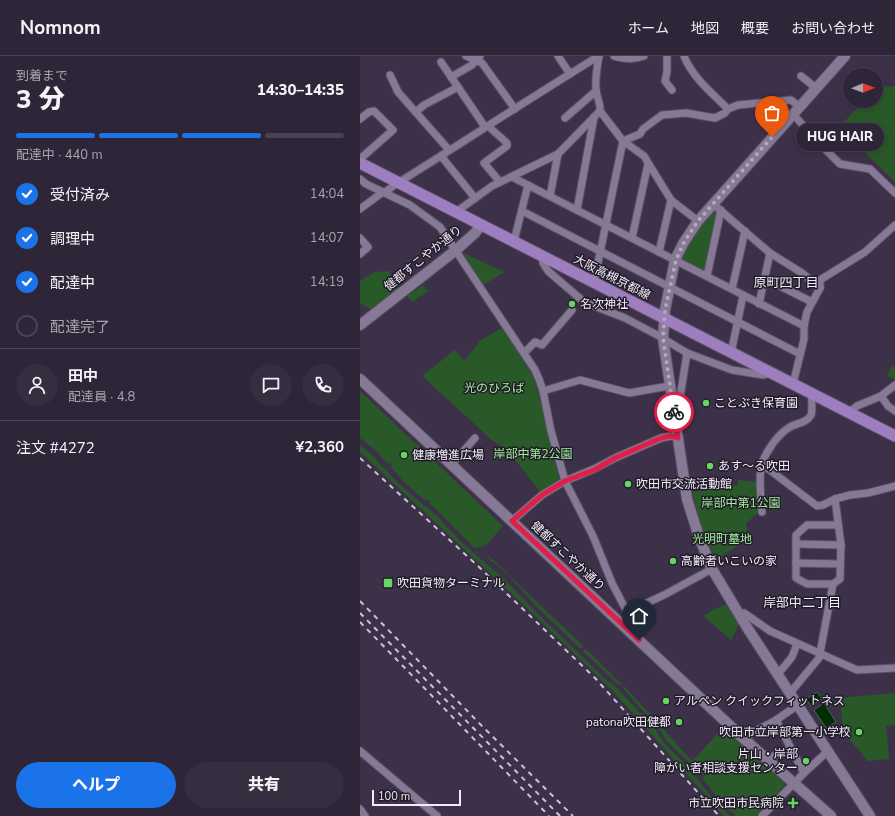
<!DOCTYPE html>
<html lang="ja">
<meta charset="utf-8">
<style>
body{margin:0;font-family:"Nunito Sans","Noto Sans JP",sans-serif;background:#362d40;color:#f1f3f6;height:100vh;display:flex;flex-direction:column;font-size:15px;white-space:nowrap}
*{box-sizing:border-box;margin:0}
p{font-size:13px;color:#a7a5ae}
.icon{flex:none;width:22px;height:22px;fill:none;stroke:currentColor;stroke-width:2;stroke-linecap:round;stroke-linejoin:round}
.map{position:relative;flex:1;overflow:hidden}
.side{display:flex;flex-direction:column;background:#2e2538;width:360px}
.side>*{flex:none}
.needle{width:26px;rotate:89deg}
.tools{position:absolute;left:483px;top:12px;display:grid;gap:8px}
.tools a{display:grid;place-items:center;width:40px;height:40px;border-radius:50%;background:#2e2538;box-shadow:0 2px 10px #0003,0 0 0 1px #494253;font-size:20px}
.scale{position:absolute;left:12px;bottom:10px;width:89px;box-sizing:border-box;padding-left:4px;border:2px solid #f2ebfb;border-top:0;font-size:11px;line-height:14px;white-space:nowrap;color:#f2ebfb;-webkit-text-stroke:3px #211c27;paint-order:stroke}
.pin{position:absolute;display:grid;place-items:center;width:34px;height:34px;color:#fff;margin:-41px -17px;border-radius:50% 50% 50% 0;rotate:-45deg;box-shadow:0 0 4px #0007}
.pin .icon{rotate:45deg}
.courier{position:absolute;display:grid;place-items:center;width:40px;height:40px;margin:-20px;border:3px solid #e11d48;border-radius:50%;background:#fff;color:#222;box-shadow:0 1px 5px #0007}
.bubble{position:absolute;height:28px;border-radius:14px;background:#2e2538;box-shadow:0 2px 10px #0003,0 0 0 1px #494253;font-size:13px;font-weight:800;line-height:28px;text-align:center}
.overview em{font-style:normal;font-weight:800}
.overview div{display:flex;flex-direction:column-reverse}
.overview{display:flex;align-items:center;justify-content:space-between;height:68px;padding:0 16px}
h1{font-size:26px;font-weight:800;line-height:30px}
.bar{display:grid;grid-template-columns:repeat(4,1fr);gap:6px 4px;align-content:center;height:48px;padding:0 16px}
.bar i{height:5px;border-radius:3px;background:#494253}
.bar .selected{background:#1a73e8}
.bar p{grid-column:span 4}
.line{display:flex;align-items:center;gap:10px;padding:0 16px;border-top:1px solid #494253}
.line div{flex:1}
.round{display:grid;place-items:center;flex:none;width:42px;height:42px;border-radius:21px;background:#362d40}
ol{padding:0 16px;list-style:none}
li{display:flex;align-items:center;gap:12px;height:44px}
li p{margin-inline-start:auto}
li .icon{padding:4px;border-radius:50%;background:#1a73e8;color:#fff;stroke-width:4}
li:last-child{color:#a7a5ae}
li i{width:22px;height:22px;border:2px solid #494253;border-radius:50%}
.primary-button{display:flex;gap:8px;margin-top:auto;padding:8px 16px}
.primary-button a{flex:1;height:46px;border-radius:24px;background:#1a73e8;color:#fff;font-size:16px;font-weight:800;line-height:46px;text-align:center}
.primary-button a+a{background:#362d40;color:#f1f3f6}
header{display:flex;align-items:center;gap:24px;box-sizing:border-box;height:56px;padding:0 20px;background:#2e2538;border-bottom:1px solid #494253}
header strong{font-size:19px}
nav{display:flex;gap:22px;margin-inline-start:auto;font-size:14px}
main{display:flex;flex:1;min-height:0}
.map>svg:first-child{display:block}
.green{fill:#2a5929}
.water{fill:#032d05;stroke:#4b664f}
.lines{fill:none;stroke-linecap:round;stroke-linejoin:round}
.street-casing{stroke:#5a4f64;stroke-width:9}
.secondary-casing{stroke:#5a4f64;stroke-width:12}
.primary-casing{stroke:#5a4f64;stroke-width:13}
.street{stroke:#867995;stroke-width:7}
.secondary{stroke:#867995;stroke-width:10}
.primary{stroke:#9f7ec0;stroke-width:11}
.rail{stroke:#cbc3d5;stroke-width:2;stroke-dasharray:5 5;stroke-linecap:butt}
.done{stroke:#b3aabd;stroke-width:4;stroke-dasharray:0 7.2}
.route{stroke:#e11d48;stroke-width:5}
.poi-dot{fill:#67d465;stroke:#211c27;stroke-width:1.5}
.labels{text-anchor:middle;stroke-width:3;stroke-linejoin:round;paint-order:stroke}
.street-label{font-size:12px;fill:#f2ebfb;stroke:#211c27}
.poi-label{font-size:12px;fill:#f2ebfb;stroke:#211c27;text-anchor:start}
.park-label{font-size:12px;fill:#a1ed9e;stroke:#211c27}
.neighbourhood-label{font-size:13px;fill:#f2ebfb;stroke:#211c27}
</style>
<header>
<strong>Nomnom</strong>
<nav><a>ホーム</a><a>地図</a><a>概要</a><a>お問い合わせ</a></nav>
</header>
<main>
<section class="side">
<div class="overview"><div><h1>3 分</h1><p>到着まで</p></div><em>14:30–14:35</em></div>
<div class="bar"><i class="selected"></i><i class="selected"></i><i class="selected"></i><i></i><p>配達中 · 440 m</p></div>
<ol>
<li><svg class="icon" aria-label="check" viewBox="0 0 24 24"><path d="M5 12l5 5 9-10"/></svg>受付済み<p>14:04</p></li>
<li><svg class="icon" aria-label="check" viewBox="0 0 24 24"><path d="M5 12l5 5 9-10"/></svg>調理中<p>14:07</p></li>
<li><svg class="icon" aria-label="check" viewBox="0 0 24 24"><path d="M5 12l5 5 9-10"/></svg>配達中<p>14:19</p></li>
<li><i></i>配達完了</li>
</ol>
<div class="line" style="height:72px"><a class="round"><svg class="icon" aria-label="person" viewBox="0 0 24 24"><circle cx="12" cy="8" r="4"/><path d="M4 21q1-7 8-7t8 7"/></svg></a><div><b>田中</b><p>配達員 · 4.8</p></div><a class="round"><svg class="icon" aria-label="chat" viewBox="0 0 24 24"><path d="M4 5h16v11H9l-5 4z"/></svg></a><a class="round"><svg class="icon" aria-label="phone" viewBox="0 0 24 24"><path d="M5 4h4l2 5-3 2q2 4 5 5l2-3 5 2v4C11 20 4 13 5 4z"/></svg></a></div>
<div class="line" style="height:52px"><div>注文 #4272</div><b>¥2,360</b></div>
<div class="primary-button"><a>ヘルプ</a><a>共有</a></div>
</section>
<div class="map">
<svg width="535" height="760" viewBox="0 0 535 760">
<rect width="100%" height="100%" fill="#3d314a"/>
<g class="green">
<polygon points="535,30 535,126 479,71 504,45 516,45 516,33 517,31"/>
<path d="M354,154l4,3 -12,58 -2,1 -22,-12c8,-19 19,-34 32,-50z"/>
<polygon points="103,197 144,216 123,229"/>
<polygon points="29,215 32,223 39,232 11,253 1,248 0,247 0,225 15,216"/>
<polygon points="63,229 68,235 52,246 47,240"/>
<polygon points="142,272 170,315 175,324 199,422 198,426 180,436 149,396 132,384 62,320 95,294 104,305 121,284"/>
<polygon points="532,309 535,311 535,324 527,320"/>
<path d="M0,335l143,135 -18,20 -10,2c-16,-14 -29,-30 -45,-44v-2l-2,-3 -2,2 -23,-20 -12,-14 1,-2 -2,-2 -2,1 -14,-15 -14,-11z"/>
<polygon points="0,389 10,397 39,428 78,461 100,485 145,524 175,555 246,624 258,633 279,656 290,666 304,687 324,707 352,741 370,760 364,760 254,636 165,550 0,396"/>
<polygon points="378,424 397,426 399,456 386,467 389,483 356,503 343,477 332,436 378,429"/>
<polygon points="129,500 223,590 221,593 178,552 149,520 128,502"/>
<polygon points="366,549 379,568 371,584 344,560 354,553"/>
<polygon points="226,593 258,625 262,628 259,629 223,595"/>
<polygon points="264,630 293,661 291,662 282,654 263,632"/>
<polygon points="535,637 535,669 526,670 529,703 508,705 483,676 480,642"/>
<polygon points="295,664 332,705 363,672 425,727 425,729 396,760 376,760 355,739 342,721 345,720 341,717 339,716 307,685 294,665"/>
</g>
<g class="water">
<polygon points="457,636 462,643 451,650 446,643"/>
<polygon points="464,647 476,666 466,672 454,654"/>
</g>
<g class="lines">
<defs>
<g id="street">
<polyline points="106,0 122,7 155,53"/>
<polyline points="198,0 210,18"/>
<path d="M239,0c-2,11 -4,22 -3,33 0,8 5,13 4,22l23,30 21,15 27,44 27,21"/>
<path d="M254,0c11,3 18,4 30,0"/>
<polyline points="307,0 307,16 305,25 312,34"/>
<path d="M324,0c8,21 28,37 44,53"/>
<polyline points="81,6 125,71"/>
<polyline points="30,19 38,36 89,94"/>
<polyline points="441,20 456,32"/>
<polyline points="91,21 112,9 120,0"/>
<polyline points="56,56 64,49 98,31"/>
<polyline points="433,58 456,84 480,108 510,113 535,137"/>
<polyline points="205,62 236,35"/>
<polyline points="0,63 9,56 14,55 33,74 0,103"/>
<polyline points="128,70 147,87 147,90 124,107 140,126"/>
<polyline points="81,100 115,142"/>
<polyline points="152,121 444,270"/>
<polyline points="0,123 6,128 50,149 80,171 175,314 179,323 183,335 191,375 205,425 233,480 252,527 267,556 304,539 352,513"/>
<polyline points="190,140 198,98"/>
<polyline points="353,148 410,197 442,217 460,232"/>
<path d="M0,153l23,-17 4,-1 6,-5c69,-43 137,-88 206,-130"/>
<polyline points="217,154 234,61"/>
<polyline points="162,155 440,298"/>
<polyline points="96,156 132,130 198,98 240,55"/>
<polyline points="0,182 8,191 0,198"/>
<polyline points="272,182 288,108"/>
<polyline points="154,185 168,129"/>
<polyline points="299,196 311,144"/>
<polyline points="182,200 183,207 188,215 224,246 265,262 299,280 327,297 372,314 403,319 411,317"/>
<polyline points="347,220 361,154"/>
<polyline points="404,222 452,246"/>
<polyline points="234,226 263,85 280,78 283,73 302,59 326,57 355,62 365,57 368,53 378,49 431,44 440,51"/>
<polyline points="372,233 385,175"/>
<polyline points="399,248 410,197"/>
<polyline points="164,297 175,286 182,289 212,254"/>
<polyline points="371,297 383,240"/>
<polyline points="433,328 444,283 444,270 447,256 460,232 460,224 505,196 535,169"/>
<polyline points="183,335 220,324 269,337 309,330"/>
<polyline points="521,340 528,350 535,355"/>
<polyline points="313,350 319,348 327,297"/>
<polyline points="489,356 497,350 521,340 535,329"/>
<polyline points="92,408 115,382"/>
<polyline points="402,408 457,450 463,449 475,443 490,439 508,437 535,430"/>
<path d="M402,456c-1,-13 -4,-36 0,-49 5,-13 16,-29 28,-36 7,-4 17,-4 21,-12 2,-5 0,-15 1,-21"/>
<polyline points="152,465 182,439 205,425 234,413 255,402 301,382 311,380 318,382"/>
<polyline points="436,488 481,489"/>
<polyline points="436,507 480,508"/>
<polyline points="473,528 447,528 436,522 436,479 447,469 478,469"/>
<polyline points="383,564 384,557 410,575 497,614 535,612"/>
<polyline points="418,618 432,601 437,588"/>
<polyline points="430,637 459,602 473,528 480,523 481,489 475,443"/>
<polyline points="416,664 444,717"/>
<polyline points="383,682 416,664 438,649"/>
<polyline points="0,695 77,760"/>
<polyline points="407,703 431,692"/>
<polyline points="0,753 5,760"/>
<polyline points="402,760 444,717 468,695"/>
</g>
<g id="secondary">
<polyline points="485,0 338,165 324,186 315,204 305,254 303,282 327,443 338,478 352,513 388,573 510,760"/>
<polyline points="0,269 96,194 115,177 121,169"/>
<polyline points="0,323 383,682 471,760"/>
</g>
<polyline id="primary" points="0,107 535,380"/>
</defs>
<use href="#street" class="street-casing"/>
<use href="#secondary" class="secondary-casing"/>
<use href="#primary" class="primary-casing"/>
<use href="#street" class="street"/>
<use href="#secondary" class="secondary"/>
<use href="#primary" class="primary"/>
<g class="rail">
<polyline points="0,402 119,511 235,622 359,760"/>
<polyline points="0,545 122,670 213,760"/>
<polyline points="0,557 200,760"/>
<polyline points="0,566 189,760"/>
</g>
</g>
<g class="lines">
<polyline class="done" points="314,356 303,282 305,254 316,204 324,186 338,165 412,81"/>
<polyline class="route" points="279,584 152,465 182,439 205,425 234,414 255,402 301,382 311,380 318,382 314,356"/>
</g>
<g class="poi-dot">
<circle cx="212" cy="248" r="4"/>
<circle cx="346" cy="347" r="4"/>
<circle cx="44" cy="399" r="4"/>
<circle cx="350" cy="410" r="4"/>
<circle cx="268" cy="428" r="4"/>
<circle cx="313" cy="505" r="4"/>
<rect x="23" y="522" width="10" height="10" rx="2"/>
<circle cx="306" cy="645" r="4"/>
<circle cx="319" cy="666" r="4"/>
<circle cx="499" cy="676" r="4"/>
<circle cx="446" cy="705" r="4"/>
<path d="M431 741h4v4h4v4h-4v4h-4v-4h-4v-4h4z"/>
</g>
<g class="labels">
<g class="street-label">
<text transform="translate(63 202) rotate(-39)" y="4">健都すこやか通り</text>
<text transform="translate(252 221) rotate(27)" y="4">大阪高槻京都線</text>
<text transform="translate(208 500) rotate(43)" y="4">健都すこやか通り</text>
</g>
<g class="poi-label">
<text x="220" y="252">名次神社</text>
<text x="354" y="351">ことぶき保育園</text>
<text x="52" y="403">健康増進広場</text>
<text x="358" y="414">あす～る吹田</text>
<text x="276" y="432">吹田市交流活動館</text>
<text x="321" y="509">高齢者いこいの家</text>
<text x="37" y="531">吹田貨物ターミナル</text>
<text x="314" y="649">アルペン クイックフィットネス</text>
<text x="311" y="670" text-anchor="end">patona吹田健都</text>
<text x="491" y="680" text-anchor="end">吹田市立岸部第一小学校</text>
<text x="438" y="702" text-anchor="end">片山・岸部<tspan x="438" dy="14">障がい者相談支援センター</tspan></text>
<text x="424" y="751" text-anchor="end">市立吹田市民病院</text>
</g>
<g class="park-label">
<text x="134" y="336">光のひろば</text>
<text x="173" y="402">岸部中第2公園</text>
<text x="381" y="451">岸部中第1公園</text>
<text x="362" y="487">光明町墓地</text>
</g>
<g class="neighbourhood-label">
<text x="426" y="231">原町四丁目</text>
<text x="442" y="551">岸部中二丁目</text>
</g>
</g>
</svg>
<div class="tools">
<a><svg class="needle" viewBox="-14 -14 28 28"><path d="M0-13l5 13h-10z" fill="#e53935"/><path d="M0 13l5-13h-10z" fill="#a7a5ae"/></svg></a>
</div>
<div class="scale">100 m</div>
<div class="pin" style="left:412px;top:81px;background:#ea580c"><svg class="icon" aria-label="bag" viewBox="0 0 24 24"><path d="M5 8h14l-1 12H6zM9 8a3 3 0 0 1 6 0"/></svg></div>
<div class="pin" style="left:279px;top:584px;background:#1f2937"><svg class="icon" aria-label="home" viewBox="0 0 24 24"><path d="M3 11l9-7 9 7M6 9v11h12V9"/></svg></div>
<div class="courier" style="left:314px;top:356px"><svg class="icon" aria-label="bike" viewBox="0 0 24 24"><circle cx="6" cy="16" r="4"/><circle cx="18" cy="16" r="4"/><path d="M6 16l4-8h5l3 8M10 8l3 8H6M13 5h3"/></svg></div>
<div class="bubble" style="left:436px;top:67px;width:88px">HUG HAIR</div>
</div>
</main>
